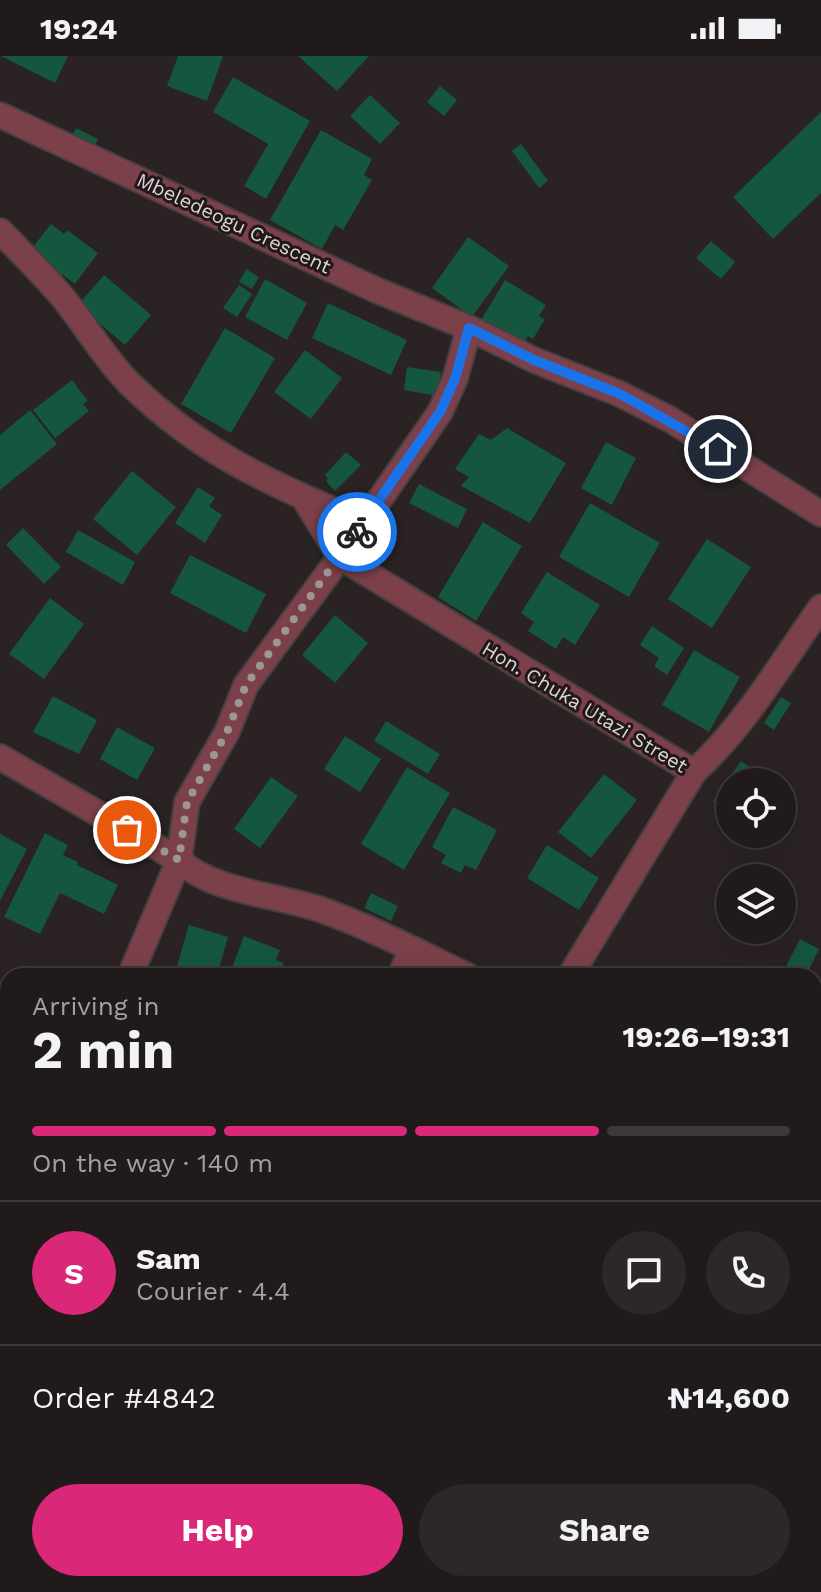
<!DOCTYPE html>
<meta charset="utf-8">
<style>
body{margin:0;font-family:"Work Sans",sans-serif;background:#2d2727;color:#f1f3f6;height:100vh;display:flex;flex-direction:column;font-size:30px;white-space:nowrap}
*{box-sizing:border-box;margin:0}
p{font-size:26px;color:#a2a1a2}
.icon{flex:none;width:44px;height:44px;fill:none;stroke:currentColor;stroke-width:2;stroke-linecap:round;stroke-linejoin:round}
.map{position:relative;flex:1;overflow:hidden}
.side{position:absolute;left:0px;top:912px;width:822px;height:624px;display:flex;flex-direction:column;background:#201a1a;border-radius:24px 24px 0 0;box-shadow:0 8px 32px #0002,0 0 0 2px #3d3839}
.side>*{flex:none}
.fabs{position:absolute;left:716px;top:712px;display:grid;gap:16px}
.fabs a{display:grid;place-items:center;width:80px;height:80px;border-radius:50%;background:#201a1a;box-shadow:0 8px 32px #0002,0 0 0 2px #3d3839;font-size:40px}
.pin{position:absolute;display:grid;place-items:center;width:68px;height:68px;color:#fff;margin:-34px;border:4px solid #fff;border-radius:50%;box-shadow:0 2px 8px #0007}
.courier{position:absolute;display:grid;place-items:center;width:80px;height:80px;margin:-40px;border:6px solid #1a73e8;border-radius:50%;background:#fff;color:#222;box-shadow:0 2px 10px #0007}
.summary em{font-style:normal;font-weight:700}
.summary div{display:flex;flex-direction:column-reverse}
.summary{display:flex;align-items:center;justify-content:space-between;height:136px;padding:0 32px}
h1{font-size:52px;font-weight:700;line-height:60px}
.bar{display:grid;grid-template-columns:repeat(4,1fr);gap:12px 8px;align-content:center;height:96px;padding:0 32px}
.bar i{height:10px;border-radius:6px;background:#3d3839}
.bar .on{background:#db2777}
.bar p{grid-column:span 4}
.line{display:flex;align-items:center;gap:20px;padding:0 32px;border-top:2px solid #3d3839}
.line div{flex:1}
.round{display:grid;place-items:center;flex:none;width:84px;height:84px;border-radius:42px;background:#2d2727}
.primary-button{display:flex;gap:16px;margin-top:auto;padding:16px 32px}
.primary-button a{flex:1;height:92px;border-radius:48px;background:#db2777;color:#fff;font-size:32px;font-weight:700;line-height:92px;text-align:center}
.primary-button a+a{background:#2d2727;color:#f1f3f6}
.status{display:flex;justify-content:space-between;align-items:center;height:56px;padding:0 40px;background:#201a1a;direction:ltr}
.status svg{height:22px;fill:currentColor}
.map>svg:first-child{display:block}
.building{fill:#15563e}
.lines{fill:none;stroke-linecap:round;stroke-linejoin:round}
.minor-casing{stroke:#463f3f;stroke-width:28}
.minor{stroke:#7c404a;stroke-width:24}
.done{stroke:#9c9697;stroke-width:8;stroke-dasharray:0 14.4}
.route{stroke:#1a73e8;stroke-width:10}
.labels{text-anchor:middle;stroke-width:6;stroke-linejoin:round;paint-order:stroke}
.street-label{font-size:20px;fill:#dad5d5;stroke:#201819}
</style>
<div class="status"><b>19:24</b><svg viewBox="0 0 49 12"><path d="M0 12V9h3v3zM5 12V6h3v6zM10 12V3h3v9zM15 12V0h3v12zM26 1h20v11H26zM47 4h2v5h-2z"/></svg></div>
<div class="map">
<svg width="821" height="1536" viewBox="0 0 821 1536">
<rect width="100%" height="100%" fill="#2a2223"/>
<g class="building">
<polygon points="1,0 68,0 55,27"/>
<polygon points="178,0 223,0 207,45 167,30"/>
<polygon points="298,0 369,0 337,35"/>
<polygon points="233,21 310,65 266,143 244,130 268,88 213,56"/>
<polygon points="440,30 457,44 444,60 427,46"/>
<polygon points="370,39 400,67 380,88 350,60"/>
<polygon points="821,56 821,137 773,183 733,141"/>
<polygon points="76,72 98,83 91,98 69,87"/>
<polygon points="321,74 372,103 364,119 372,124 343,174 335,169 322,193 270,164"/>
<polygon points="521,88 548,125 539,132 512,95"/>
<polygon points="51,168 64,178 67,174 98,197 75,228 63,219 58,226 26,200"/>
<polygon points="468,181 509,210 472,261 432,232"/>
<polygon points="711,185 735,206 721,223 696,202"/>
<polygon points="246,213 259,221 252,233 239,226"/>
<polygon points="104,219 151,259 125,289 78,249"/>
<polygon points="265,223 307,247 287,284 245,261"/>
<polygon points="505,224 546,249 539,260 545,263 533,283 528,280 521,291 480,266"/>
<polygon points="239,229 252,238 237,261 223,252"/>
<polygon points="328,247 407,284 391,319 312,282"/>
<polygon points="225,272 275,302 231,377 181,348"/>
<polygon points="305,294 342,322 311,363 274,336"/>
<polygon points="407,311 441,316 438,340 404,334"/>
<polygon points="72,324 88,345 83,348 89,355 55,382 33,354"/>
<polygon points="30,354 57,388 0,434 0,379"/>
<polygon points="507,372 566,407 530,467 461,430 469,421 455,413 479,378 491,384"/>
<polygon points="606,386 636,402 612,449 581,432"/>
<polygon points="346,396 361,409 335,435 326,425 328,423 325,419"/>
<polygon points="132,415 176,451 137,499 93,463"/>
<polygon points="419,428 467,453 458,472 409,447"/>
<polygon points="198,431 215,442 209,450 222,459 205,487 175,467"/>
<polygon points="590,447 660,487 629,541 559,501"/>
<polygon points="483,466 522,490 476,565 438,541"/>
<polygon points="23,472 61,511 44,528 6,489"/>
<polygon points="78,474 135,506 123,529 66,496"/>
<polygon points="707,483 751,511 712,572 668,543"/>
<polygon points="190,499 266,538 246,577 170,537"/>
<polygon points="547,516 600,549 575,589 563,581 556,593 528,575 534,566 521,557"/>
<polygon points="50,542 84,568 44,623 9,598"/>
<polygon points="335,559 368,587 335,627 302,599"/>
<polygon points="652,570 684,592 667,619 654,610 659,602 640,589"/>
<polygon points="694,594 740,621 709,676 662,649"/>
<polygon points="53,640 97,664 79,698 33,676"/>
<polygon points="781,641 791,647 774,674 764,667"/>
<polygon points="386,665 440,698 428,718 374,685"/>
<polygon points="117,671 155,692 137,724 100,703"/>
<polygon points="345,680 381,703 360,736 324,713"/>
<polygon points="741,705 751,712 741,726 730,726 730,741 722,752 713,745"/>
<polygon points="407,711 450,737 404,814 361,788"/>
<polygon points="604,718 637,744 591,802 558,776"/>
<polygon points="271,721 298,740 260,792 234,773"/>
<polygon points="453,751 497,774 476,814 465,809 461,817 441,807 446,799 432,791"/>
<polygon points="45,777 68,789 63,799 78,806 77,809 118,829 104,858 60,837 40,878 4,861"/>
<polygon points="0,778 27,793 0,845"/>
<polygon points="547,789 599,822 579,854 527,822"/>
<polygon points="371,837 398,850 391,865 364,852"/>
<polygon points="189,869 228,881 217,920 174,920"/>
<polygon points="244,880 280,894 276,904 284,907 279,920 229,920"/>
<polygon points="800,883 819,893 806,920 781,920"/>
<polygon points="8,956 8,990 0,986 0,964 3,966"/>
<polygon points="0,1085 8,1088 8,1138 6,1144 0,1142"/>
<polygon points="814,1169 821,1172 821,1192 814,1207"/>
<polygon points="814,1256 821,1259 821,1318 814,1315"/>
<polygon points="821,1496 821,1536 805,1536 808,1528 814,1528 814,1513"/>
<polygon points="75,1528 122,1528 117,1536 87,1536"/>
<polygon points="151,1528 187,1528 197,1534 196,1536 147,1536"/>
<polygon points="491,1528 543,1528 540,1536 487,1536"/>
<polygon points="581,1528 630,1528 644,1536 596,1536"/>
</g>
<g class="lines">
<defs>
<g id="minor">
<polyline points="0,59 376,234 469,272 534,304 620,338 671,364 821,458"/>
<path d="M0,175c20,20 41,41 59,62 25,29 44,64 71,91 73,71 142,100 234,139"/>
<path d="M304,442l36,59 354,215c50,-45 88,-110 127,-165"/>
<path d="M0,701l179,103c33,32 100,35 143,50 50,18 98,43 146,66"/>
<polyline points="130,920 179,804 187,746 227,676 246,629 340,501 440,356 455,323 469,272"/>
<polyline points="400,920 412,893"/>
<polyline points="570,920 694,716"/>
<polyline points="0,1019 8,1023"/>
<polyline points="814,1089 821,1092"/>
<polyline points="0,1289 8,1271"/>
<polyline points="814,1358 821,1361"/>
<polyline points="0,1369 8,1372"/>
<polyline points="347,1528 364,1536"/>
<polyline points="247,1536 251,1528"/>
<polyline points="666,1536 669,1528"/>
</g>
</defs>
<use href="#minor" class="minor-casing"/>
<use href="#minor" class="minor"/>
</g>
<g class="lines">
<polyline class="done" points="127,774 179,804 187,746 227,676 246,629 357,476"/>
<polyline class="route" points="357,476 440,356 455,323 469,272 534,304 620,338 718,393"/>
</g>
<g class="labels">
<g class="street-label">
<text transform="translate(234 167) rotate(25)" y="7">Mbeledeogu Crescent</text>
<text transform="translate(585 651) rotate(31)" y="7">Hon. Chuka Utazi Street</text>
</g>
</g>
</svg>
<div class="fabs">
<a><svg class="icon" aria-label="locate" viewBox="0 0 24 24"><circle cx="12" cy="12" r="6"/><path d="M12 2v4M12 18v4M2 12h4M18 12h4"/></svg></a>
<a><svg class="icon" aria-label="layers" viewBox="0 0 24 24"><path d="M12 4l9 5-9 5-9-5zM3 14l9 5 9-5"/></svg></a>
</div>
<div class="pin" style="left:127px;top:774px;background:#ea580c"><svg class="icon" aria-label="bag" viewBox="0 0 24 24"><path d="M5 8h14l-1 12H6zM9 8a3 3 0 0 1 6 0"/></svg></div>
<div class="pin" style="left:718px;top:393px;background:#1f2937"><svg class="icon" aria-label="home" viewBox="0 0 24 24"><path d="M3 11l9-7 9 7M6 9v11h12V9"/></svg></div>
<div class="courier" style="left:357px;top:476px"><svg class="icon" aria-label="bike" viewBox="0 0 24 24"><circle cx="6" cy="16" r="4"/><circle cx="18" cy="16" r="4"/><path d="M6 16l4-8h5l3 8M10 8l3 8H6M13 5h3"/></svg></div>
<section class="side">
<div class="summary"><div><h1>2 min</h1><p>Arriving in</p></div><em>19:26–19:31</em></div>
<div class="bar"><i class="on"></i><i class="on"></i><i class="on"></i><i></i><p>On the way · 140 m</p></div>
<div class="line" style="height:144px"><b class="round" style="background:#db2777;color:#fff">S</b><div><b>Sam</b><p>Courier · 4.4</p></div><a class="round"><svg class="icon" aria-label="chat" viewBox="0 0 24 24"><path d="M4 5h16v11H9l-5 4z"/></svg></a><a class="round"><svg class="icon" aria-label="phone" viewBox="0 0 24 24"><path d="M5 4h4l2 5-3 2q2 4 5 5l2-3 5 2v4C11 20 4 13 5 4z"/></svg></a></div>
<div class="line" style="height:104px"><div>Order #4842</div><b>₦14,600</b></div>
<div class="primary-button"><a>Help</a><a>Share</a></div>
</section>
</div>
